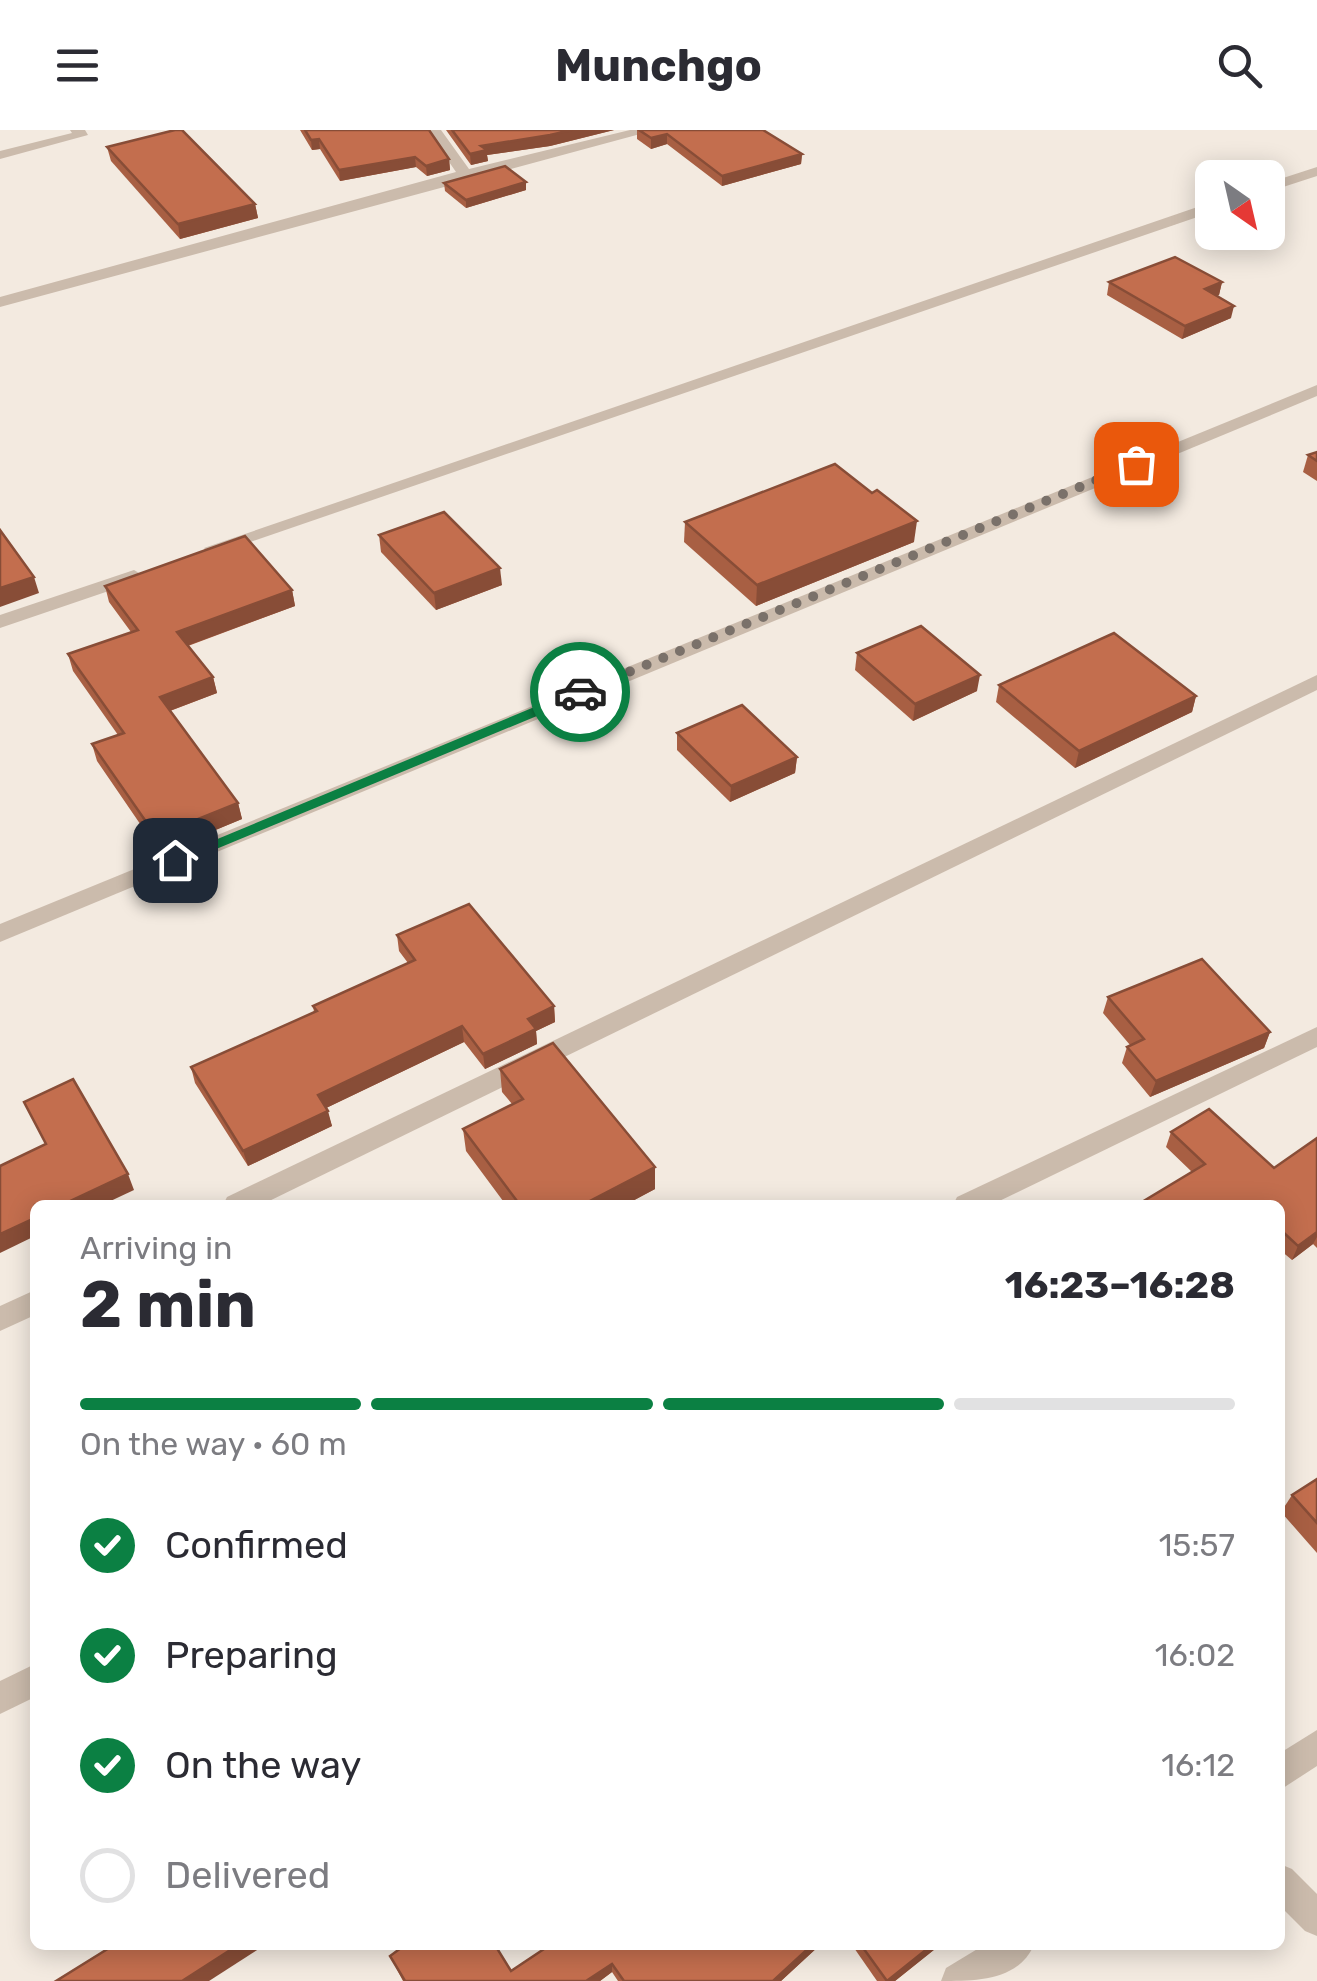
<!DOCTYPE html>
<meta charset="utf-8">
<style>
body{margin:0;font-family:Rubik,sans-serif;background:#f2f2f3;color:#2b2b33;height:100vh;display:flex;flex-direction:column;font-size:38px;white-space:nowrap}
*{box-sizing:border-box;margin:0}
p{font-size:32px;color:#7c7c81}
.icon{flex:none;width:55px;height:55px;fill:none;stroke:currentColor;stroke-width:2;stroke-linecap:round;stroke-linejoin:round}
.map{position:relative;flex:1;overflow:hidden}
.panel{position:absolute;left:30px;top:1070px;width:1255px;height:750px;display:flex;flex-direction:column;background:#fff;border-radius:15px;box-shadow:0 5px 25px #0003}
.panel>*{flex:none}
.needle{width:65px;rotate:146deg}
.buttons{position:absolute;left:1195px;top:30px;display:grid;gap:20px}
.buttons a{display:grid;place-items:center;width:90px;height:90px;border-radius:15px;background:#fff;box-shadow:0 5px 25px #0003;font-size:50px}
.pin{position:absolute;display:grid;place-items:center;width:85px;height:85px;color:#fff;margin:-42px;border-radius:20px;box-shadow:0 5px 15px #0006}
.courier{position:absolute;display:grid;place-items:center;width:100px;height:100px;margin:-50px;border:8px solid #0b8043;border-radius:50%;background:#fff;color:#222;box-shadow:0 2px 12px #0007}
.head em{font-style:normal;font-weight:700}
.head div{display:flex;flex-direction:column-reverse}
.head{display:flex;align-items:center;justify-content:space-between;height:170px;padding:0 50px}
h1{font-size:65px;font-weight:700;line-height:75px}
.bar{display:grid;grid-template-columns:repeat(4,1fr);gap:15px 10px;align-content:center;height:120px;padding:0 50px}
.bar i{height:12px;border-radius:8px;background:#e1e1e2}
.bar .selected{background:#0b8043}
.bar p{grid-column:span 4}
ol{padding:0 50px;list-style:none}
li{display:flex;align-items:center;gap:30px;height:110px}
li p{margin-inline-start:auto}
li .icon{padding:10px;border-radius:50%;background:#0b8043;color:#fff;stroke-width:4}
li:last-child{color:#7c7c81}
li i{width:55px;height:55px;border:5px solid #e1e1e2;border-radius:50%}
header{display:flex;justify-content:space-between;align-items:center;height:130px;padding:0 50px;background:#fff;font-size:45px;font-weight:700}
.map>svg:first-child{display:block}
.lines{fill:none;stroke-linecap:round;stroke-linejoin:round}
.minor{fill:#cbbbac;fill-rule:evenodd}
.wall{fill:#a85f43}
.shaded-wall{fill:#884d37}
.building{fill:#c36e4e;stroke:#884d37;stroke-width:2.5}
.route{fill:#0b8043}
.done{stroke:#7a716a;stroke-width:10;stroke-dasharray:0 18}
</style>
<header><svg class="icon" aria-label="menu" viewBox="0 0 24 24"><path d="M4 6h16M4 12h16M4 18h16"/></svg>Munchgo<svg class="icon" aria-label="search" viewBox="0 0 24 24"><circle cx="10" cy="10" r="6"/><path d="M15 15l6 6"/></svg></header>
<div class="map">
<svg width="1317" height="1851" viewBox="0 0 1317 1851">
<rect width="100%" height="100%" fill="#f3eae0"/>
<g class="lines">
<g class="minor">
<polygon points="70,0 85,0 88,5 0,29 0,21 72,3"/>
<polygon points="427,0 441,0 469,39 630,0 655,0 0,177 0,167 456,42"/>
<polygon points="1317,37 1317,46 1268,62 1268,53"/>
<polygon points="1212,72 1212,82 221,422 207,422 204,418"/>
<polygon points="1317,255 1317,266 0,812 0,794"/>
<polygon points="134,440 144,446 141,450 0,498 0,485"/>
<polygon points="1317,545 1317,560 261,1075 223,1075 227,1067"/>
<polygon points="1317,897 1317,917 991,1075 953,1075 957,1067"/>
<polygon points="35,1160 35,1185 0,1201 0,1176"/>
<polygon points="35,1534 35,1567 0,1584 0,1551"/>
<polygon points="1317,1600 1317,1636 1280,1660 1280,1623"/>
<polygon points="1280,1734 1292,1739 1317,1764 1317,1806 1305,1801 1280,1776"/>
<path d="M984,1815h50c-16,36 -58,36 -93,36l5,-13z"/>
</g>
</g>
<g class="wall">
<polygon points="300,0 429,0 449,29 450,40 427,46 416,37 340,51 320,19 312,20"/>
<polygon points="446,0 614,0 550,16 487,25 488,31 471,35"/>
<polygon points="637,0 763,0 802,24 801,34 722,56 667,14 651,19 637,9"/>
<polygon points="107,17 255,74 258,88 180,109 111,31"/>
<polygon points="444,53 526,60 466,78 445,61"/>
<polygon points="1109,152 1222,152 1219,165 1216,166 1231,188 1182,209 1107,165"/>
<polygon points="1317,322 1317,351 1303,342 1308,325"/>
<polygon points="872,363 914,412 756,476 684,412 685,392"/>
<polygon points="379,405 502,455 436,480 381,422"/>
<polygon points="105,456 292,460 295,476 188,516 213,547 217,563 170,581 238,673 242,689 160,723 97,631 92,614 118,605 73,541 68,524 131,502 109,472"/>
<polygon points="857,523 977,561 913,591 855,540"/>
<polygon points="999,555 1196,566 1192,582 1075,638 996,572"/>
<polygon points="677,603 797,627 795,643 730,672 677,620"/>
<polygon points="397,805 554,876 555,892 536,901 537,914 485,939 464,912 326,978 332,996 248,1036 195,953 191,937 314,882 313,876 408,833 399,821"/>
<polygon points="1108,867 1270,902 1264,918 1150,967 1122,933 1127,917 1130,915 1103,883"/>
<polygon points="500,939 655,1059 625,1075 506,1075 466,1021 463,999 512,974 502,962"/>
<polygon points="1171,1002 1274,1038 1317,1008 1317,1118 1313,1114 1292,1130 1280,1120 1280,1075 1192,1042 1166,1017"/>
<polygon points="1317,1349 1317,1423 1281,1382 1292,1365"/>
<polygon points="550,1815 820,1815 781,1851 618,1851 612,1842 600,1851 403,1851 390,1826 511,1841"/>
<polygon points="852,1815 940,1815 895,1851 877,1851"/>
</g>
<g class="shaded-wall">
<polygon points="572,0 614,0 550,16 487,25 488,31 471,35 470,24 481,16"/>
<polygon points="667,4 667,14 651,19 651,8"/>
<polygon points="319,9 320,19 312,20 311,10"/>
<polygon points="802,24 801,34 722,56 722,46"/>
<polygon points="415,27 416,37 340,51 339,40"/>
<polygon points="449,29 450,40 427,46 426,36"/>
<polygon points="526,52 526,60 466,78 466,70"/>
<polygon points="255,74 258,88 180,109 178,94"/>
<polygon points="1222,152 1219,165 1202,172 1205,159"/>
<polygon points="1234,176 1231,188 1182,209 1185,196"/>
<polygon points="917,391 914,412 756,476 757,455"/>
<polygon points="500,438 502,455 436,480 434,463"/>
<polygon points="34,447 39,463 0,477 0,458"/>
<polygon points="292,460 295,476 181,518 177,502"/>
<polygon points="980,545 977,561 913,591 915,574"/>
<polygon points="213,547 217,563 164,583 160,567"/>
<polygon points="1196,566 1192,582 1075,638 1079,621"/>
<polygon points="797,627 795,643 730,672 731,656"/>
<polygon points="238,673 242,689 160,723 156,706"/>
<polygon points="554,876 555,892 536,901 537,914 485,939 483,924 528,889"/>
<polygon points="462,896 464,912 322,980 318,965"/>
<polygon points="1270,902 1264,918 1150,967 1156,951"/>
<polygon points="328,981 332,996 248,1036 243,1021"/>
<polygon points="655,1037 655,1059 625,1075 582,1075"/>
<polygon points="128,1044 134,1060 102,1075 62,1075"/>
<polygon points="35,1088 35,1106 0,1123 0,1104"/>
<polygon points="1317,1102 1317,1107 1313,1114 1292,1130 1298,1116"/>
<polygon points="238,1815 265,1815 209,1851 182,1851"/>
<polygon points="812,1815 820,1815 781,1851 773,1851"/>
<polygon points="932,1815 940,1815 895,1851 887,1851"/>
<polygon points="612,1834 612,1842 600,1851 586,1851"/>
</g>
<g class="building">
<polygon points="175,0 182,0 255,74 178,94 107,17"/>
<polygon points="305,0 429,0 449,29 426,36 415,27 339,40 319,9 311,10"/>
<polygon points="452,0 572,0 550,5 481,16 487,20 470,24"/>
<polygon points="639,0 763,0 802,24 722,46 667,4 651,8"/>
<polygon points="505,36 526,52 466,70 444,53"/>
<polygon points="1175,127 1222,152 1205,159 1234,176 1185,196 1109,152"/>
<polygon points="1317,322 1317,331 1308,325"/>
<polygon points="835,334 872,363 877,360 917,391 757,455 685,392"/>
<polygon points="444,382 500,438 434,463 379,405"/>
<polygon points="0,400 34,447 0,458"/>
<polygon points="245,406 292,460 177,502 213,547 160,567 238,673 156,706 92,614 124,603 68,524 138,500 105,456"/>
<polygon points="921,496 980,545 915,574 857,523"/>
<polygon points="1114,503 1196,566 1079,621 999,555"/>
<polygon points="742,575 797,627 731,656 677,603"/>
<polygon points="469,774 554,876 528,889 536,899 483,924 462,896 318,965 328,981 243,1021 191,937 317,881 313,876 415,830 397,805"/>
<polygon points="1202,829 1270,902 1156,951 1127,917 1144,909 1108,867"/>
<polygon points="553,913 655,1037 582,1075 520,1075 463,999 523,969 500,939"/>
<polygon points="73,949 128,1044 62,1075 35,1075 35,1088 0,1104 0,1036 46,1014 24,972"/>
<polygon points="1209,979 1274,1038 1317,1008 1317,1102 1298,1116 1284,1103 1280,1106 1280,1075 1137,1075 1205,1034 1171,1002"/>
<polygon points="1317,1349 1317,1393 1292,1365"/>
<polygon points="114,1815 238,1815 182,1851 56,1851"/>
<polygon points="405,1815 495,1815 511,1841 550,1815 812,1815 773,1851 624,1851 612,1834 586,1851 405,1851 390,1826"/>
<polygon points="861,1815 932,1815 887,1851"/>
</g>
<polygon class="route" points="580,558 587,562 585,566 180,734 167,730"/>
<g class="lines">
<polyline class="done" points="580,562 1136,334"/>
</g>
</svg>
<div class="buttons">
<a><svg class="needle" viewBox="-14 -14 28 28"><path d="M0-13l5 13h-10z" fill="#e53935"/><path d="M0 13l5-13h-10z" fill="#7c7c81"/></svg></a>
</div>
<div class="pin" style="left:1136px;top:334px;background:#ea580c"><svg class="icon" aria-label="bag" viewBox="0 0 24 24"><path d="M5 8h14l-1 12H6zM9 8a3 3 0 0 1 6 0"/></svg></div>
<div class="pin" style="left:175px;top:730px;background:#1f2937"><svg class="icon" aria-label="home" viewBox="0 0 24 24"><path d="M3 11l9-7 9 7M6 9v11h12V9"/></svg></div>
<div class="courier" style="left:580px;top:562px"><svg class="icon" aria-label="car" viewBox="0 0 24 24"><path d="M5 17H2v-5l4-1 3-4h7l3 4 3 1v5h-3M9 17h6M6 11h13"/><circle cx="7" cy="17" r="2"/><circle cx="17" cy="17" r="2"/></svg></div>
<section class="panel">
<div class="head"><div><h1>2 min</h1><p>Arriving in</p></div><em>16:23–16:28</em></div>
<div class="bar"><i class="selected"></i><i class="selected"></i><i class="selected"></i><i></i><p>On the way · 60 m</p></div>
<ol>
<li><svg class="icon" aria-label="check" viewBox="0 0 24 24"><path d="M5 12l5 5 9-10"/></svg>Confirmed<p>15:57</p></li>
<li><svg class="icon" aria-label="check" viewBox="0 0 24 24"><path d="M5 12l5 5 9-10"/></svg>Preparing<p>16:02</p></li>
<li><svg class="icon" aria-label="check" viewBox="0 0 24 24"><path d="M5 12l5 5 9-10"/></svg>On the way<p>16:12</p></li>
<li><i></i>Delivered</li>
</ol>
</section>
</div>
